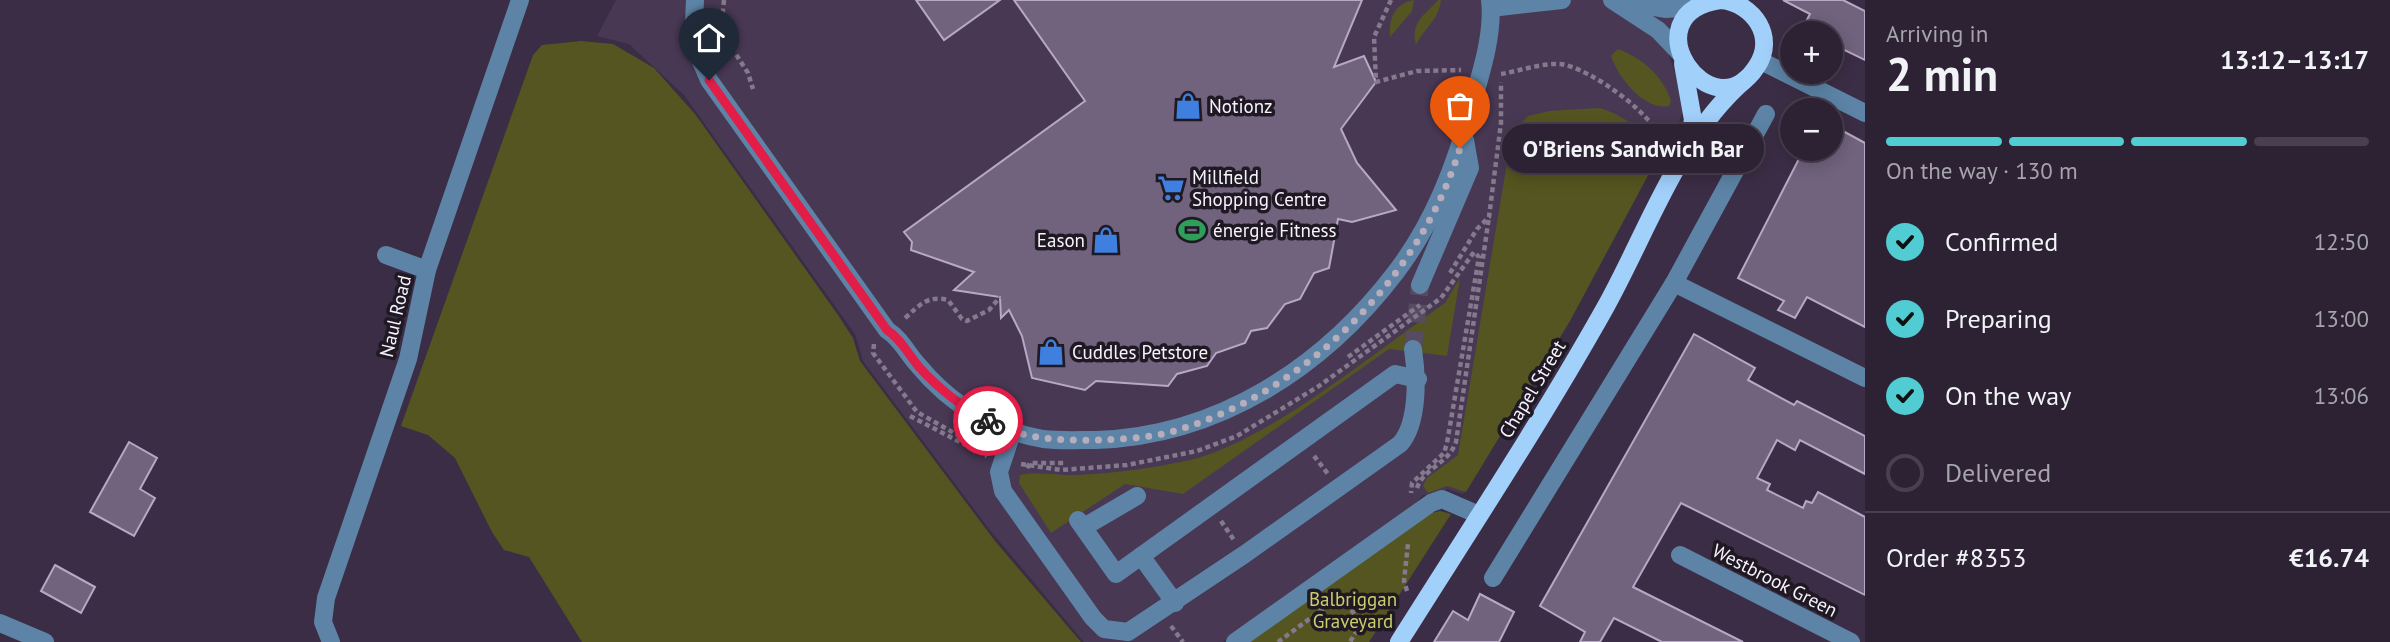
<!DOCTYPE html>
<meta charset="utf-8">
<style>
body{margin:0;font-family:"PT Sans",sans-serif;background:#342a3c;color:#f1f3f6;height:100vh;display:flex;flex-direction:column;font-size:26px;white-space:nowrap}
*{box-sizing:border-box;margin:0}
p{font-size:23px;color:#a6a4ac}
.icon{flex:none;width:38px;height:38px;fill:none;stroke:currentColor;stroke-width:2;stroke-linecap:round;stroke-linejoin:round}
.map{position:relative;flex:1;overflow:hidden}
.details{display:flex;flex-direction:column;background:#2c2234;width:525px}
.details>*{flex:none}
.buttons{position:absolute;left:1780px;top:21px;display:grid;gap:14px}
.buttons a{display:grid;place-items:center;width:63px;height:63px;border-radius:50%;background:#2c2234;box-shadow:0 4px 18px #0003,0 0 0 2px #483f4f;font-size:35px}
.pin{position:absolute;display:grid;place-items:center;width:60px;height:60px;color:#fff;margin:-72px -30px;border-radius:50% 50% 50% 0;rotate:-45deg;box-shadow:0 0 7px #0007}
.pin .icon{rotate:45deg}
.courier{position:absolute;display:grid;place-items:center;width:70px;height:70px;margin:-35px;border:5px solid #e11d48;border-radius:50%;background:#fff;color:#222;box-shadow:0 2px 9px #0007}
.bubble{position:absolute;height:49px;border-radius:24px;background:#2c2234;box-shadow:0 4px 18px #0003,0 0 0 2px #483f4f;font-size:23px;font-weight:800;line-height:49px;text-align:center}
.headline em{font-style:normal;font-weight:800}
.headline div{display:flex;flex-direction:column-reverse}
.headline{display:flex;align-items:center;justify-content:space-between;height:119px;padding:0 21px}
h1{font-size:46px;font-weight:800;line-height:52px}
.bar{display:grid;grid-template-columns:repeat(4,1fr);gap:10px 7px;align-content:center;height:84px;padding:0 21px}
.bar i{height:9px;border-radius:5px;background:#483f4f}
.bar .active{background:#51ccd2}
.bar p{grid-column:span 4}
.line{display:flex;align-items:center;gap:18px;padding:0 21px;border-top:2px solid #483f4f}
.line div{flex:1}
ol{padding:0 21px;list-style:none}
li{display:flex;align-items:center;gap:21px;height:77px}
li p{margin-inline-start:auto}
li .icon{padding:7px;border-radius:50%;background:#51ccd2;color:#111;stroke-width:4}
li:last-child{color:#a6a4ac}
li i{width:38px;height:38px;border:4px solid #483f4f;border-radius:50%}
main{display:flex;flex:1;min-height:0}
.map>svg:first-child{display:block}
.built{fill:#483854}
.green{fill:#545520}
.building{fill:#71627d;stroke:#b7a8c5;stroke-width:2}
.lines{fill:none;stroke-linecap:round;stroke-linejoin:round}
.minor-tunnel{stroke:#574b61;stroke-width:18;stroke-dasharray:18 9;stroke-linecap:butt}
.path{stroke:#857a8d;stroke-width:4.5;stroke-dasharray:5 3.5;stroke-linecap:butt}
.minor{stroke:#5d84a6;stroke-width:18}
.major{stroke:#a1d0fb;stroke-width:18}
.done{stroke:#b6adbd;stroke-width:7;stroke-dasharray:0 12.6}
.route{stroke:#e11d48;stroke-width:9}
.labels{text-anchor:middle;stroke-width:7;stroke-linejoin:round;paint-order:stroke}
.poi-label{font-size:19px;fill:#f8f2fe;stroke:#1f1923;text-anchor:start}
.street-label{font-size:19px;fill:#f8f2fe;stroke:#1f1923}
.park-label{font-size:19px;fill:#cbce6c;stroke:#1f1923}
</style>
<main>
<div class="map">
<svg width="1865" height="642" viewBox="0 0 1865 642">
<rect width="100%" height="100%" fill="#3b2d45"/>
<polygon class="built" points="616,0 1696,0 1672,26 1667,50 1681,90 1684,108 1676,131 1658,156 1528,390 1463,494 1447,489 1438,495 1423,495 1408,512 1223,642 1084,642 989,529 863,361 855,334 684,95 629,44 597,36"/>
<g class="green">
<path d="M1414,0l-2,11 -22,26c-2,-18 5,-34 24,-37z"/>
<path d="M1438,0h3c-2,20 -17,28 -25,45 -6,-23 9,-30 22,-45z"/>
<polygon points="581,41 613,44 654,68 695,114 838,315 853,338 860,361 995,541 1081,642 582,642 529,557 504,550 492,532 455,458 428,435 401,426 533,55 542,45"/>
<path d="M1618,49c24,9 45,27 53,52l-2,5c-25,5 -51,-29 -58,-50z"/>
<path d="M1600,108c28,9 54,27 52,60l-82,153 -104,171 -19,-6 -19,7 -5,-7 4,-8 31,-23 54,-322 16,-17 21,-5z"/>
<path d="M1460,278l-13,78 -58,-7 -206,145 -58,-10 -74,49 -32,-50 1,-8c13,-4 43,1 59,0 37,-2 74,-7 111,-15 77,-18 188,-110 255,-157z"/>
<polygon points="1440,511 1451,514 1369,642 1249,642 1431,513"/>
</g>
<g class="building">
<polygon points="916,0 1000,0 944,40"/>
<polygon points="1014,0 1362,0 1334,67 1364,56 1376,82 1341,129 1357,163 1396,210 1352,222 1338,219 1329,268 1314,273 1300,299 1285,304 1267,328 1251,331 1245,343 1216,353 1207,366 1177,374 1168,386 1096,381 1085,390 1032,378 1022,336 1009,310 1001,318 1000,297 954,290 974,272 911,250 912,242 904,232 1085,101"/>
<polygon points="1783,0 1843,0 1865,11 1865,60 1830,43 1830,33 1800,33 1810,14"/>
<polygon points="1830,124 1865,143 1865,327 1807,297 1795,318 1778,310 1784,301 1738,278 1804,149 1830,149"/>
<polygon points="1694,334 1755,368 1748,380 1794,405 1797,401 1865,436 1865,474 1800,440 1795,450 1777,440 1757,478 1770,484 1767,490 1803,508 1806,501 1812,503 1818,492 1865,517 1865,595 1681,503 1633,587 1743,642 1662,642 1614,618 1600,642 1580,642 1585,632 1540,606"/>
<polygon points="129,442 157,458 140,489 155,498 134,536 90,512"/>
<polygon points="55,565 95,587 81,613 41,591"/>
<polygon points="1480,594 1514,612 1499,642 1434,642 1453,611 1468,620"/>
</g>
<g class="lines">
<polyline class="minor-tunnel" points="1413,349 1420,285"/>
<g class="path">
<polyline points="724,0 721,31 748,73 753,89"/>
<polyline points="1391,0 1374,37 1376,82 1417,71 1461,70"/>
<path d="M1501,74c18,-3 40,-11 59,-10 29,3 103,55 104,86"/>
<polyline points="1450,273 1477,229 1489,217 1501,123 1501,82"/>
<path d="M905,318c15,-13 22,-23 43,-18l14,19 5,2 22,-11 11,-13"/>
<polyline points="874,344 873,353 917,412 986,451"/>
<polyline points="1348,357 1420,305"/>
<polyline points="910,416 987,456"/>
<polyline points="1314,456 1328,474"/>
<polyline points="1021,464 1061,470 1127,465 1197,451 1237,436 1319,386 1441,298 1474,252 1479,257 1447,443 1444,453 1412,483 1411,493"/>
<polyline points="1027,468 1030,463 1064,463"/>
<path d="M1417,488c6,-19 32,-25 39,-46l33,-225"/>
<polyline points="1221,521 1234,540"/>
<polyline points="1407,591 1404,581 1408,544"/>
<polyline points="1171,626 1183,642"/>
<polyline points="1278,642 1339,597 1362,622 1350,642"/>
</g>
<g class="minor">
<path d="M695,0l-2,43 16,37 178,250c14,9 20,23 31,35 32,39 75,65 125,74 17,2 36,1 53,1 122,-4 227,-72 300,-168 38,-50 60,-108 76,-168 9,-31 22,-71 18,-104"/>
<polyline points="1612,0 1658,30 1679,52"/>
<polyline points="1624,2 1665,9 1697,7"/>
<polyline points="1491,8 1562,0"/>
<polyline points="1761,61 1865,113"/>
<polyline points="386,255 427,270"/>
<polyline points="1674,283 1865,378"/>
<polyline points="1420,285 1470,168 1465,140"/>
<path d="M1013,430l-14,42 4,19 90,127 11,11 24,3 117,-78 155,-110c19,-21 17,-69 13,-95"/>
<polyline points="1078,520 1116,574 1395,374 1418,379"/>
<polyline points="1084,527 1137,496"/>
<polyline points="1680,555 1851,642"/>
<polyline points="1141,556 1175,603"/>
<polyline points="1493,578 1674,283 1766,114"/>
<polyline points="0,623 45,642"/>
<polyline points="331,642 323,622 326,598 408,359 427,270 520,0"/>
<polyline points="1235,642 1431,503 1442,499 1479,515"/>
</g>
<g class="major">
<path d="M1720,0c-93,14 -8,137 37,66 19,-29 -3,-62 -35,-66"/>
<polyline points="1683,64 1693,120 1688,143"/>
<path d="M1399,642c70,-111 142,-220 206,-334 43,-77 73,-171 141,-229"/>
</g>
</g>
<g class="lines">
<path class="done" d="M988,421c33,18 72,20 109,19 24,-1 50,-2 74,-8 132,-37 249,-153 289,-284"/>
<path class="route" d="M709,80l178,250c14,9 21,24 32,37 21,23 41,39 69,54"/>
</g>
<defs>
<symbol id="shop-bare" viewBox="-9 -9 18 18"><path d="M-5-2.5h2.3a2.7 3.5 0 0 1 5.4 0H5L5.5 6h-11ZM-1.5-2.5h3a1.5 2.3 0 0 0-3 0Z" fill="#3f7fe0" stroke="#1f1923" stroke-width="2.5" paint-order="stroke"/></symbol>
<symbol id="supermarket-bare" viewBox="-9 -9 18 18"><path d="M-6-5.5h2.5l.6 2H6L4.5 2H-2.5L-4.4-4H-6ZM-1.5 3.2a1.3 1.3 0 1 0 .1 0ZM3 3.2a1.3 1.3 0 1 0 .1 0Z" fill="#3f7fe0" stroke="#1f1923" stroke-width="2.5" paint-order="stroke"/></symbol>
<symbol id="stadium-bare" viewBox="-9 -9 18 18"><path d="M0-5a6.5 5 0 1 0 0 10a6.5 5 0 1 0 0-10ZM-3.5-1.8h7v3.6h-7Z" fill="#2e9e5b" stroke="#1f1923" stroke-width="2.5" paint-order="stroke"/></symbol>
</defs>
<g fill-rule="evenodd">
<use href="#shop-bare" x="1169" y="87" width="38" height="38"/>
<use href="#supermarket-bare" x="1152" y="169" width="38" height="38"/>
<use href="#stadium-bare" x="1173" y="211" width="38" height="38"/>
<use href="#shop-bare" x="1087" y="221" width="38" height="38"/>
<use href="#shop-bare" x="1032" y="333" width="38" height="38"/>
</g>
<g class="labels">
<g class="poi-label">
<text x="1209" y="113">Notionz</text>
<text x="1192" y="184">Millfield<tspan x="1192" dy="22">Shopping Centre</tspan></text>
<text x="1213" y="237">énergie Fitness</text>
<text x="1085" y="247" text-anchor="end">Eason</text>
<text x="1072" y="359">Cuddles Petstore</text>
</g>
<g class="street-label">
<text transform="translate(395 316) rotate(-77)" y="7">Naul Road</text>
<text transform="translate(1532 389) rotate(-59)" y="7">Chapel Street</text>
<text transform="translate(1775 580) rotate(27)" y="7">Westbrook Green</text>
</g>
<g class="park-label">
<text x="1353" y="606">Balbriggan<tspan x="1353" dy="22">Graveyard</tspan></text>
</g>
</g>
</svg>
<div class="buttons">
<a>+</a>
<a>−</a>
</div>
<div class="pin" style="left:1460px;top:148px;background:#ea580c"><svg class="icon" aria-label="bag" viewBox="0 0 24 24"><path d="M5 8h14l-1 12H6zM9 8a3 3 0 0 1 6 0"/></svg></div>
<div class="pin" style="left:709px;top:80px;background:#1f2937"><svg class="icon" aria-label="home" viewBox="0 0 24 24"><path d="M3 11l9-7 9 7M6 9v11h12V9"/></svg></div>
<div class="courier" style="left:988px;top:421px"><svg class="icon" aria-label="bike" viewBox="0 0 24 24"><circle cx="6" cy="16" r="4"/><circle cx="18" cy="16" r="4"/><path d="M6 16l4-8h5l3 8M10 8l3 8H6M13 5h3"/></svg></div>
<div class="bubble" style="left:1502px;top:124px;width:262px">O'Briens Sandwich Bar</div>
</div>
<section class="details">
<div class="headline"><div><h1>2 min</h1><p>Arriving in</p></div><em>13:12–13:17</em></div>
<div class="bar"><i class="active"></i><i class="active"></i><i class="active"></i><i></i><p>On the way · 130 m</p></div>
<ol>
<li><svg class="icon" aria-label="check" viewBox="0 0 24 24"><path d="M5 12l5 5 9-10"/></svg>Confirmed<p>12:50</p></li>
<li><svg class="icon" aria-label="check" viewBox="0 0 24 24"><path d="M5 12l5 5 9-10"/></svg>Preparing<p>13:00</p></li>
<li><svg class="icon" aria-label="check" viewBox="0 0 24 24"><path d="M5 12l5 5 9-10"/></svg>On the way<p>13:06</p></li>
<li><i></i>Delivered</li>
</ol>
<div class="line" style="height:91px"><div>Order #8353</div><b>€16.74</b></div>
</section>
</main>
